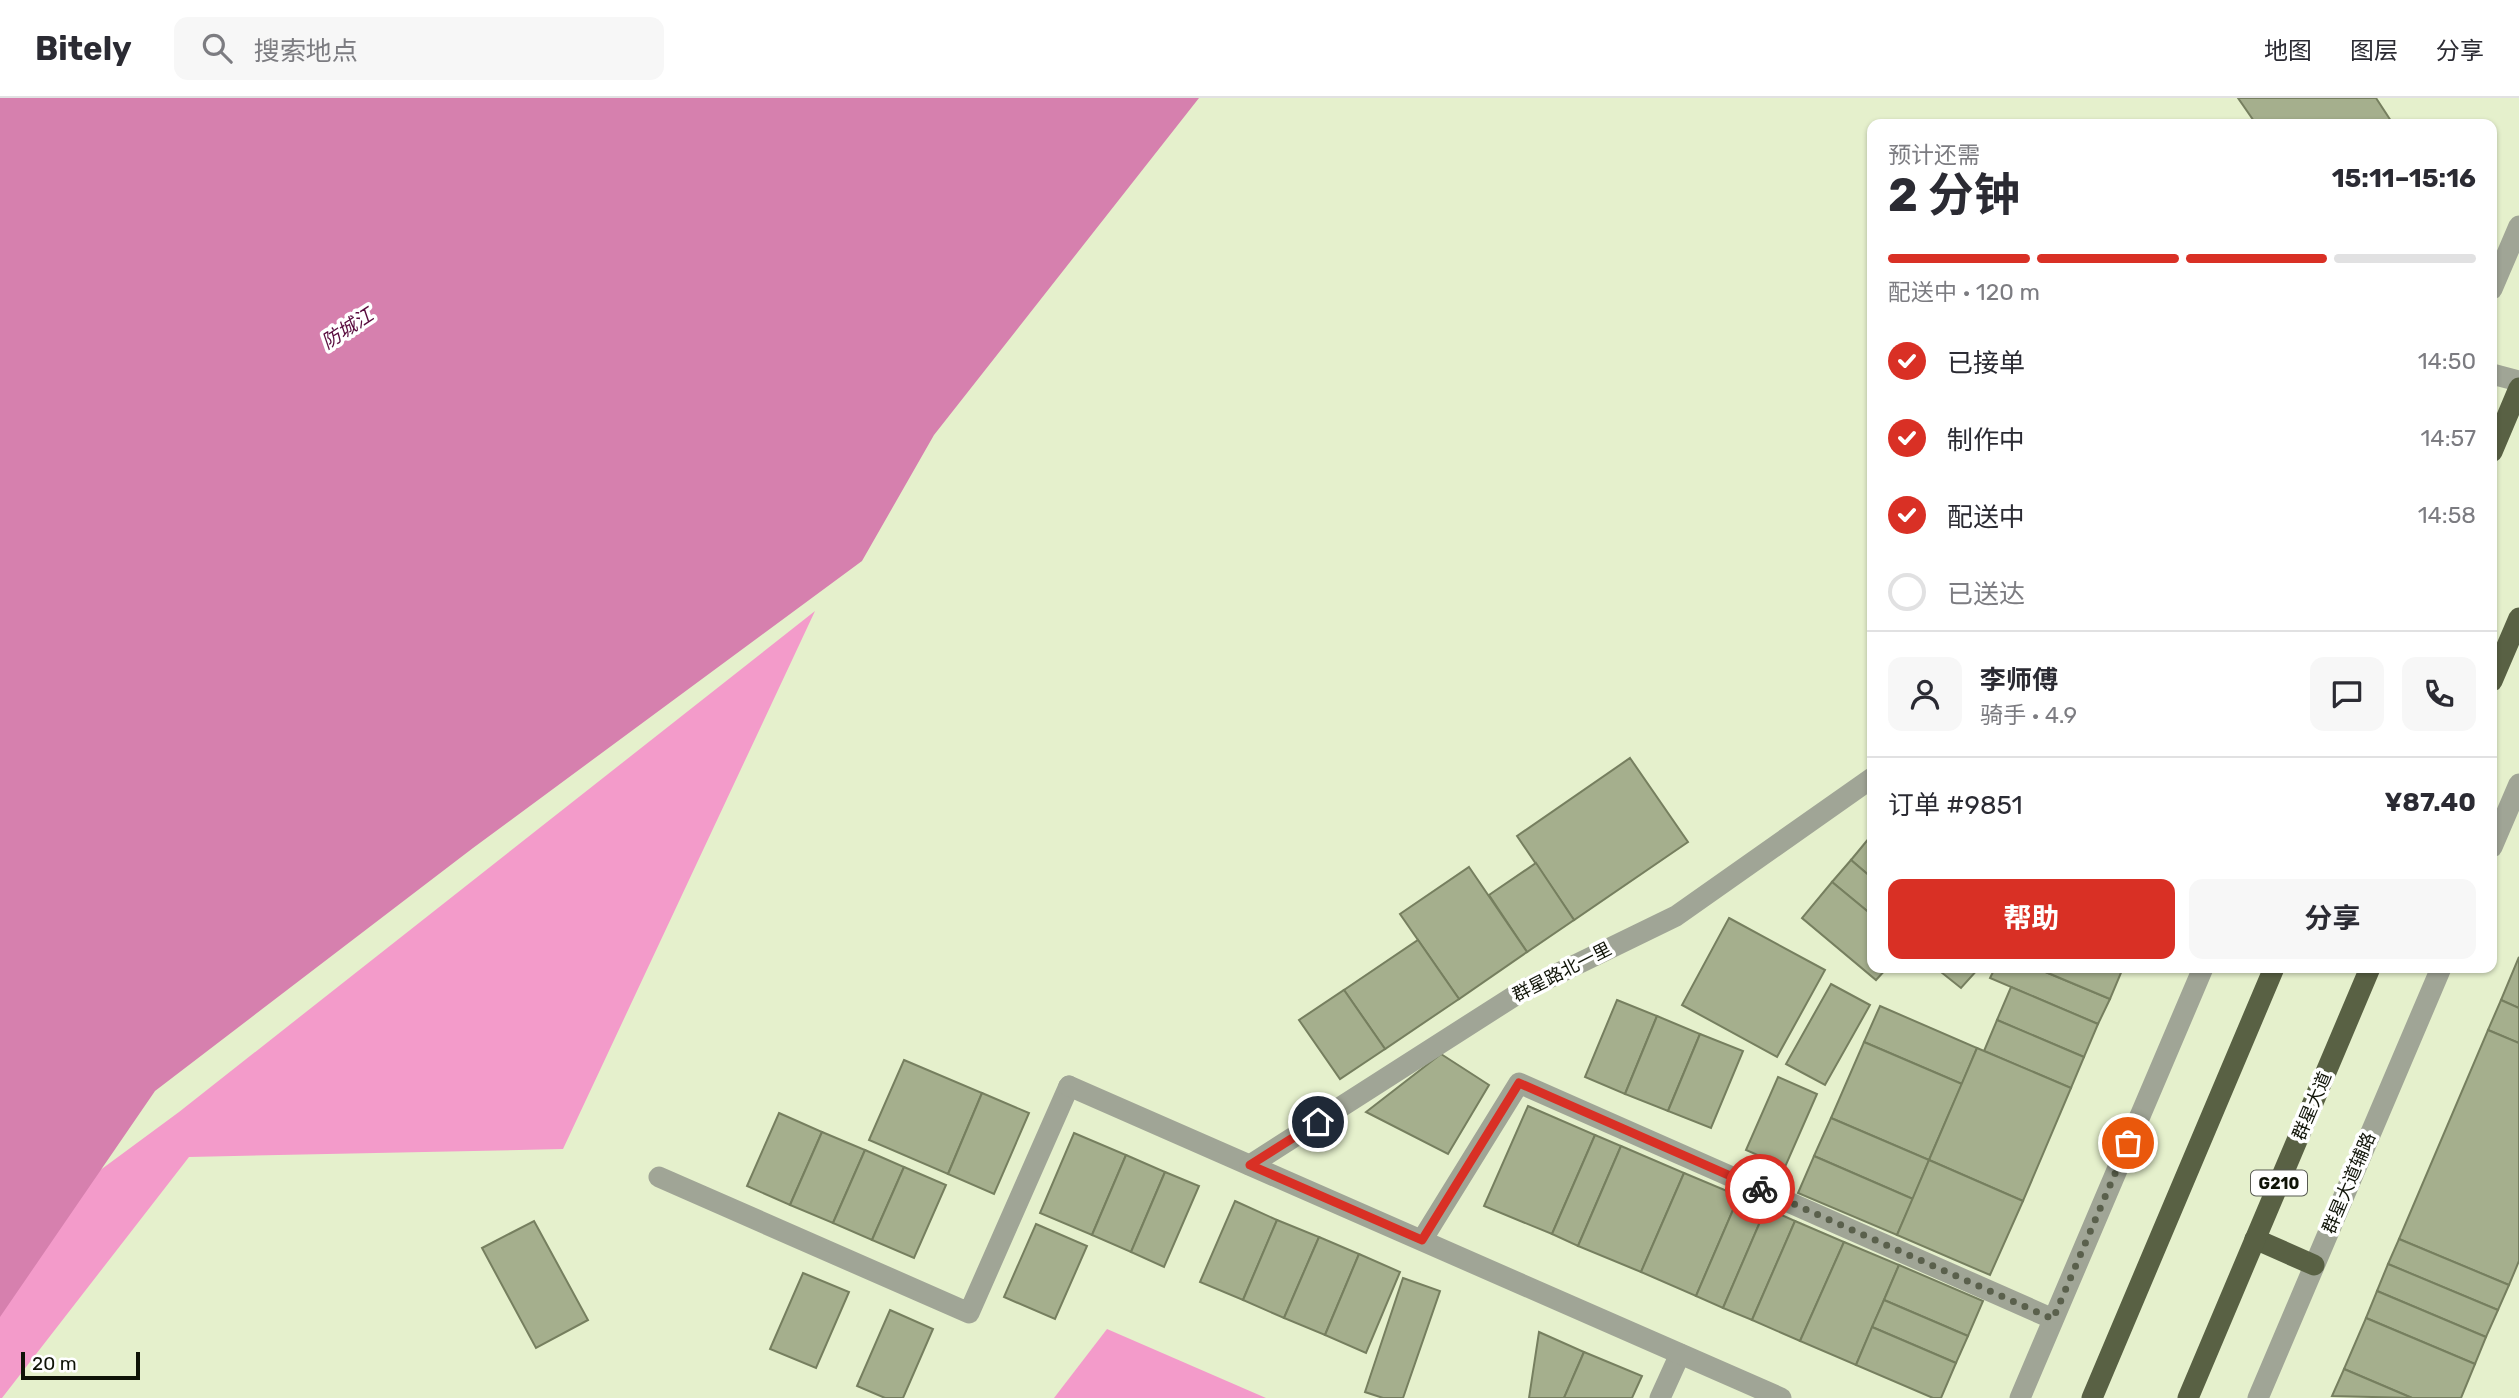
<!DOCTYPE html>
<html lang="zh">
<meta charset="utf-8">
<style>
body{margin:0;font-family:Rubik,"Noto Sans SC",sans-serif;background:#f7f7f7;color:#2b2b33;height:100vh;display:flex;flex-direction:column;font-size:26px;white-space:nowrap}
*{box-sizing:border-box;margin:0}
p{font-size:23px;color:#7c7c81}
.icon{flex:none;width:38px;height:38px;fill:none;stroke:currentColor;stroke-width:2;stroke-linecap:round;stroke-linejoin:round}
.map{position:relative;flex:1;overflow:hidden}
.side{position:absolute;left:1867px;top:21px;width:630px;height:854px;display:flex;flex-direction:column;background:#fff;border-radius:14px;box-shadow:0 2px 5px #0004}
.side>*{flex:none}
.scale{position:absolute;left:21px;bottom:18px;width:119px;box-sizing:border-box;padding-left:7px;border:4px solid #0f1307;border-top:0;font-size:19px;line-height:24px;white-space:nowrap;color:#0f1307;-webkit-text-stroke:5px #fff;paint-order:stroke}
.pin{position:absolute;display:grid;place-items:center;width:60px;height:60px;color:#fff;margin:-30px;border:4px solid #fff;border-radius:50%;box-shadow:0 2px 7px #0007}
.courier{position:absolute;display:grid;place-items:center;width:70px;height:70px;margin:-35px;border:5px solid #d93025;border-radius:50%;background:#fff;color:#222;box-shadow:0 2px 9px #0007}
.headline em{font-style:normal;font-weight:700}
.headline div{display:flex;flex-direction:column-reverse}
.headline{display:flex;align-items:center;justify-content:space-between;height:119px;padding:0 21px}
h1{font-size:46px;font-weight:700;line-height:52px}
.bar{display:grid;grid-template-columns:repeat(4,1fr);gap:10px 7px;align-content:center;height:84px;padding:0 21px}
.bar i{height:9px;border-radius:5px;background:#e1e1e2}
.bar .active{background:#d93025}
.bar p{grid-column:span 4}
.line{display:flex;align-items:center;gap:18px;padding:0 21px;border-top:2px solid #e1e1e2}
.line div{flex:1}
.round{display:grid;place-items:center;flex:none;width:74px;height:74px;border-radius:14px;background:#f7f7f7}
ol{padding:0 21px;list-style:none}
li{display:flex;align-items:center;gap:21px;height:77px}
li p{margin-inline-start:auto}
li .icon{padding:7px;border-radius:50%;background:#d93025;color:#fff;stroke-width:4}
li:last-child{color:#7c7c81}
li i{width:38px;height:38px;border:4px solid #e1e1e2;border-radius:50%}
.button{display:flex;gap:14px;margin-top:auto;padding:14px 21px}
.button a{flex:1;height:80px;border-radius:14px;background:#d93025;color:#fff;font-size:28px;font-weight:700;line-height:80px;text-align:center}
.button a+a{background:#f7f7f7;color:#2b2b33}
header{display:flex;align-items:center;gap:42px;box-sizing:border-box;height:98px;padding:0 35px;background:#fff;border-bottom:2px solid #e1e1e2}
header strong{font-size:33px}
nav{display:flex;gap:38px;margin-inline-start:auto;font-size:24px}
.search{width:490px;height:63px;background:#f7f7f7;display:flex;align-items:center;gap:18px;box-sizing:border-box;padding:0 24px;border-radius:14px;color:#7c7c81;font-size:26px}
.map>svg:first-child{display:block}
.forest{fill:#f39bca}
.water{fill:#d680ae}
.building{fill:#a5af8d;stroke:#767f5f;stroke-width:2}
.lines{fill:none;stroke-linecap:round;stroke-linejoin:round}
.service{stroke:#a0a596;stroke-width:21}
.minor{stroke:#a0a596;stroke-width:21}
.tertiary{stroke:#a0a596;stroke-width:21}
.trunk{stroke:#596144;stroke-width:21}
.done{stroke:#5a604c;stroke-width:7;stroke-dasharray:0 12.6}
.route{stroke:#d93025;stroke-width:9}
.labels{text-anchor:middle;stroke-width:7;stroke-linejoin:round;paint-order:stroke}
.shield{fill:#fff;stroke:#575a51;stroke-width:2}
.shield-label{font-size:16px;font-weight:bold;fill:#0f1307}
.street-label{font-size:18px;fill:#0f1307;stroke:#fff}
.water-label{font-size:19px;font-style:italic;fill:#580a3d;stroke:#fff}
</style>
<header>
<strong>Bitely</strong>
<div class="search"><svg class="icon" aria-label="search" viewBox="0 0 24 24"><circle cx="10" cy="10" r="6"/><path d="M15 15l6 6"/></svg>搜索地点</div>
<nav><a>地图</a><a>图层</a><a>分享</a></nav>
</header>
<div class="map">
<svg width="2519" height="1300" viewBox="0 0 2519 1300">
<rect width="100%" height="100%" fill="#e5f0cc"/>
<g class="forest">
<polygon points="815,513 563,1051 189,1059 2,1300 0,1300 0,1146 179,1014"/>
<polygon points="1107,1231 1266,1300 1054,1300"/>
</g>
<polygon class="water" points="0,0 1199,0 934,337 862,463 473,750 155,993 0,1219"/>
<g class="building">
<polygon points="2238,0 2376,0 2393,26 2256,26"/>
<polygon points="1630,660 1688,744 1574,822 1517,738"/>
<polygon points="1870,739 1872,742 1872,780 1851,762"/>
<polygon points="1851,762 1872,780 1872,817 1832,784"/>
<polygon points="1536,765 1574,822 1527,854 1489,797"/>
<polygon points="1469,769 1527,854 1459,901 1400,816"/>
<polygon points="1832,784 1872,817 1872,870 1887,870 1876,882 1802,820"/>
<polygon points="1729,820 1825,872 1777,959 1682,907"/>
<polygon points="1418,842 1459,901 1385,951 1344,892"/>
<polygon points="2519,859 2519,910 2501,902"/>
<polygon points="1936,870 1979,870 1961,890"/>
<polygon points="1995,870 2036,870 2110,901 2098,926 1990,880"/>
<polygon points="2036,870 2123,870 2110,901"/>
<polygon points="1831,886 1870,907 1825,987 1786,966"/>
<polygon points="2011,889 2098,926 2084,959 1997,922"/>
<polygon points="1344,892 1385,951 1340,981 1299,922"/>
<polygon points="1617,902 1657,918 1625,996 1585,979"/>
<polygon points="2501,902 2519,910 2519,945 2488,932"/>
<polygon points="1880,908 1977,950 1962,986 1864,944"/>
<polygon points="1657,918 1700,936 1668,1013 1625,996"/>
<polygon points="1997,922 2084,959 2071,990 1984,953"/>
<polygon points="2488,932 2519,945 2519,1163 2509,1187 2399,1141"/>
<polygon points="1700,936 1743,953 1711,1030 1668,1013"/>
<polygon points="1864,944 1962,986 1929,1062 1831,1020"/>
<polygon points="1977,950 2071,990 2023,1103 1929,1062"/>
<polygon points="1441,956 1489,987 1448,1056 1366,1014"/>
<polygon points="904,962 982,995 948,1076 869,1042"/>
<polygon points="1778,979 1817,996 1785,1069 1746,1052"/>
<polygon points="982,995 1029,1015 994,1096 948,1076"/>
<polygon points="1528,1008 1595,1037 1552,1136 1484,1108"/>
<polygon points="779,1015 822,1034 790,1107 747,1088"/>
<polygon points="1831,1020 1929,1062 1913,1101 1814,1058"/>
<polygon points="822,1034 865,1052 833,1125 790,1107"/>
<polygon points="1074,1035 1126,1057 1092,1137 1040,1115"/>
<polygon points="1595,1037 1621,1048 1578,1148 1552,1136"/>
<polygon points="1621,1048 1684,1075 1641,1174 1578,1148"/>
<polygon points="865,1052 904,1069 872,1142 833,1125"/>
<polygon points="1126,1057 1165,1074 1131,1154 1092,1137"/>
<polygon points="1814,1058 1913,1101 1897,1137 1798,1095"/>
<polygon points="1929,1062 2023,1103 1990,1177 1897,1137"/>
<polygon points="904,1069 946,1087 914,1160 872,1142"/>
<polygon points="1165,1074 1199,1088 1164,1169 1131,1154"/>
<polygon points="1684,1075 1739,1098 1696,1198 1641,1174"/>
<polygon points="1739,1098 1766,1110 1723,1210 1696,1198"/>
<polygon points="1235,1103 1277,1122 1243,1202 1200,1184"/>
<polygon points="1766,1110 1795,1123 1752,1222 1723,1210"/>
<polygon points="1277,1122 1319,1139 1284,1220 1243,1202"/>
<polygon points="534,1123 588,1222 536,1250 482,1150"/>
<polygon points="1795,1123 1844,1144 1800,1243 1752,1222"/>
<polygon points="1036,1126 1087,1148 1055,1221 1004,1199"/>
<polygon points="1319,1139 1359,1156 1325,1237 1284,1220"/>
<polygon points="2399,1141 2509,1187 2498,1212 2388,1166"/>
<polygon points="1844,1144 1899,1167 1856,1267 1800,1243"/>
<polygon points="1359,1156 1400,1174 1366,1255 1325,1237"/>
<polygon points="2388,1166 2498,1212 2486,1239 2377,1193"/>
<polygon points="1899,1167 1983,1203 1968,1238 1884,1202"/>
<polygon points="803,1175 849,1194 816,1270 770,1251"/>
<polygon points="1403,1180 1440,1193 1403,1300 1383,1300 1365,1294"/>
<polygon points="2377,1193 2486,1239 2475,1266 2366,1220"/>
<polygon points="1884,1202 1968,1238 1956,1265 1872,1229"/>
<polygon points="890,1212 933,1231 903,1300 885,1300 857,1288"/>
<polygon points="2366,1220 2475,1266 2461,1300 2412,1300 2344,1271"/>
<polygon points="1872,1229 1956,1265 1941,1300 1933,1300 1856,1267"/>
<polygon points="1539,1234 1584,1254 1564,1300 1529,1300"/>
<polygon points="1584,1254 1642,1278 1632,1300 1564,1300"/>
<polygon points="2344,1271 2412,1300 2332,1298"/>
</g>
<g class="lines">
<g class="service">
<polyline points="659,1079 969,1215 1069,988"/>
<polyline points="1422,1142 1519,985 2053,1221"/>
<polyline points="1660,1300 1680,1256"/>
</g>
<g class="minor">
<polyline points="2492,276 2519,283"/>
<polyline points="1069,988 1781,1300"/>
<polyline points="1250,1067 1522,893 1676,818 1872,680"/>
</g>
<g class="tertiary">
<polyline points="2492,191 2519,128"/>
<polyline points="2492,749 2519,686"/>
<polyline points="2020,1300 2203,870"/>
<polyline points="2258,1300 2441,870"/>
</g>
<g class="trunk">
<polyline points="2492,354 2519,290"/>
<polyline points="2492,583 2519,520"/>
<polyline points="2255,1141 2314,1167"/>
<polyline points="2092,1300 2274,870"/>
<polyline points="2188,1300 2370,870"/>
</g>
</g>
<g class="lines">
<polyline class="done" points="1760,1091 2053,1221 2128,1045"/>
<polyline class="route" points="1318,1024 1250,1067 1422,1142 1519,985 1760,1091"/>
</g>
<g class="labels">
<rect class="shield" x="2251" y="1072.5" width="56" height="25" rx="5"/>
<g class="shield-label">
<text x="2279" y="1091">G210</text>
</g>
<g class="street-label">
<text transform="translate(1562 874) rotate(-27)" y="6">群星路北一里</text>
<text transform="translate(2312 1008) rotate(-67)" y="6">群星大道</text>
<text transform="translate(2349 1085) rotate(-67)" y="6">群星大道辅路</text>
</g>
<g class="water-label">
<text transform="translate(347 230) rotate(-33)" y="7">防城江</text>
</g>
</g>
</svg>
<div class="scale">20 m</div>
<div class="pin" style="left:2128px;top:1045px;background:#ea580c"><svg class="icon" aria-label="bag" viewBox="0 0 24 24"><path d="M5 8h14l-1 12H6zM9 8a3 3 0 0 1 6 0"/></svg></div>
<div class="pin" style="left:1318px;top:1024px;background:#1f2937"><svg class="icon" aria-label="home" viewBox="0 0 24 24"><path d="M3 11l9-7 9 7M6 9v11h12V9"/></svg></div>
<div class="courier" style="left:1760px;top:1091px"><svg class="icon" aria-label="bike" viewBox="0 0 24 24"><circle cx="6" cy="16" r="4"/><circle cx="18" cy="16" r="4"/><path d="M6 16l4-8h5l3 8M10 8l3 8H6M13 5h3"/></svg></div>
<section class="side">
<div class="headline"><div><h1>2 分钟</h1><p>预计还需</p></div><em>15:11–15:16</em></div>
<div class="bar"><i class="active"></i><i class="active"></i><i class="active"></i><i></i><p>配送中 · 120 m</p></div>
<ol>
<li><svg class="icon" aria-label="check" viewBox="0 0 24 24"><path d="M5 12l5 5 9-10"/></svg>已接单<p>14:50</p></li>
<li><svg class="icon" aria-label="check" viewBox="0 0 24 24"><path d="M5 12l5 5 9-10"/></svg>制作中<p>14:57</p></li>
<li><svg class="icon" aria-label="check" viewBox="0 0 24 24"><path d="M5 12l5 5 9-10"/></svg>配送中<p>14:58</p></li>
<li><i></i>已送达</li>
</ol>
<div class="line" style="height:126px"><a class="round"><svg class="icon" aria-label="person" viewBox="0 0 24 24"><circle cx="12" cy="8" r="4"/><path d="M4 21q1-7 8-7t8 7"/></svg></a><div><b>李师傅</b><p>骑手 · 4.9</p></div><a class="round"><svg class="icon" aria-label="chat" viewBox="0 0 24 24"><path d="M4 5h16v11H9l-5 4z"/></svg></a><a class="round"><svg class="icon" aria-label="phone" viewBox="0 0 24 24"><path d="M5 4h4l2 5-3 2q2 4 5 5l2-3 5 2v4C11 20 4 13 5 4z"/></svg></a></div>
<div class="line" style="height:91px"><div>订单 #9851</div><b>¥87.40</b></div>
<div class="button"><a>帮助</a><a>分享</a></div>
</section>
</div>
